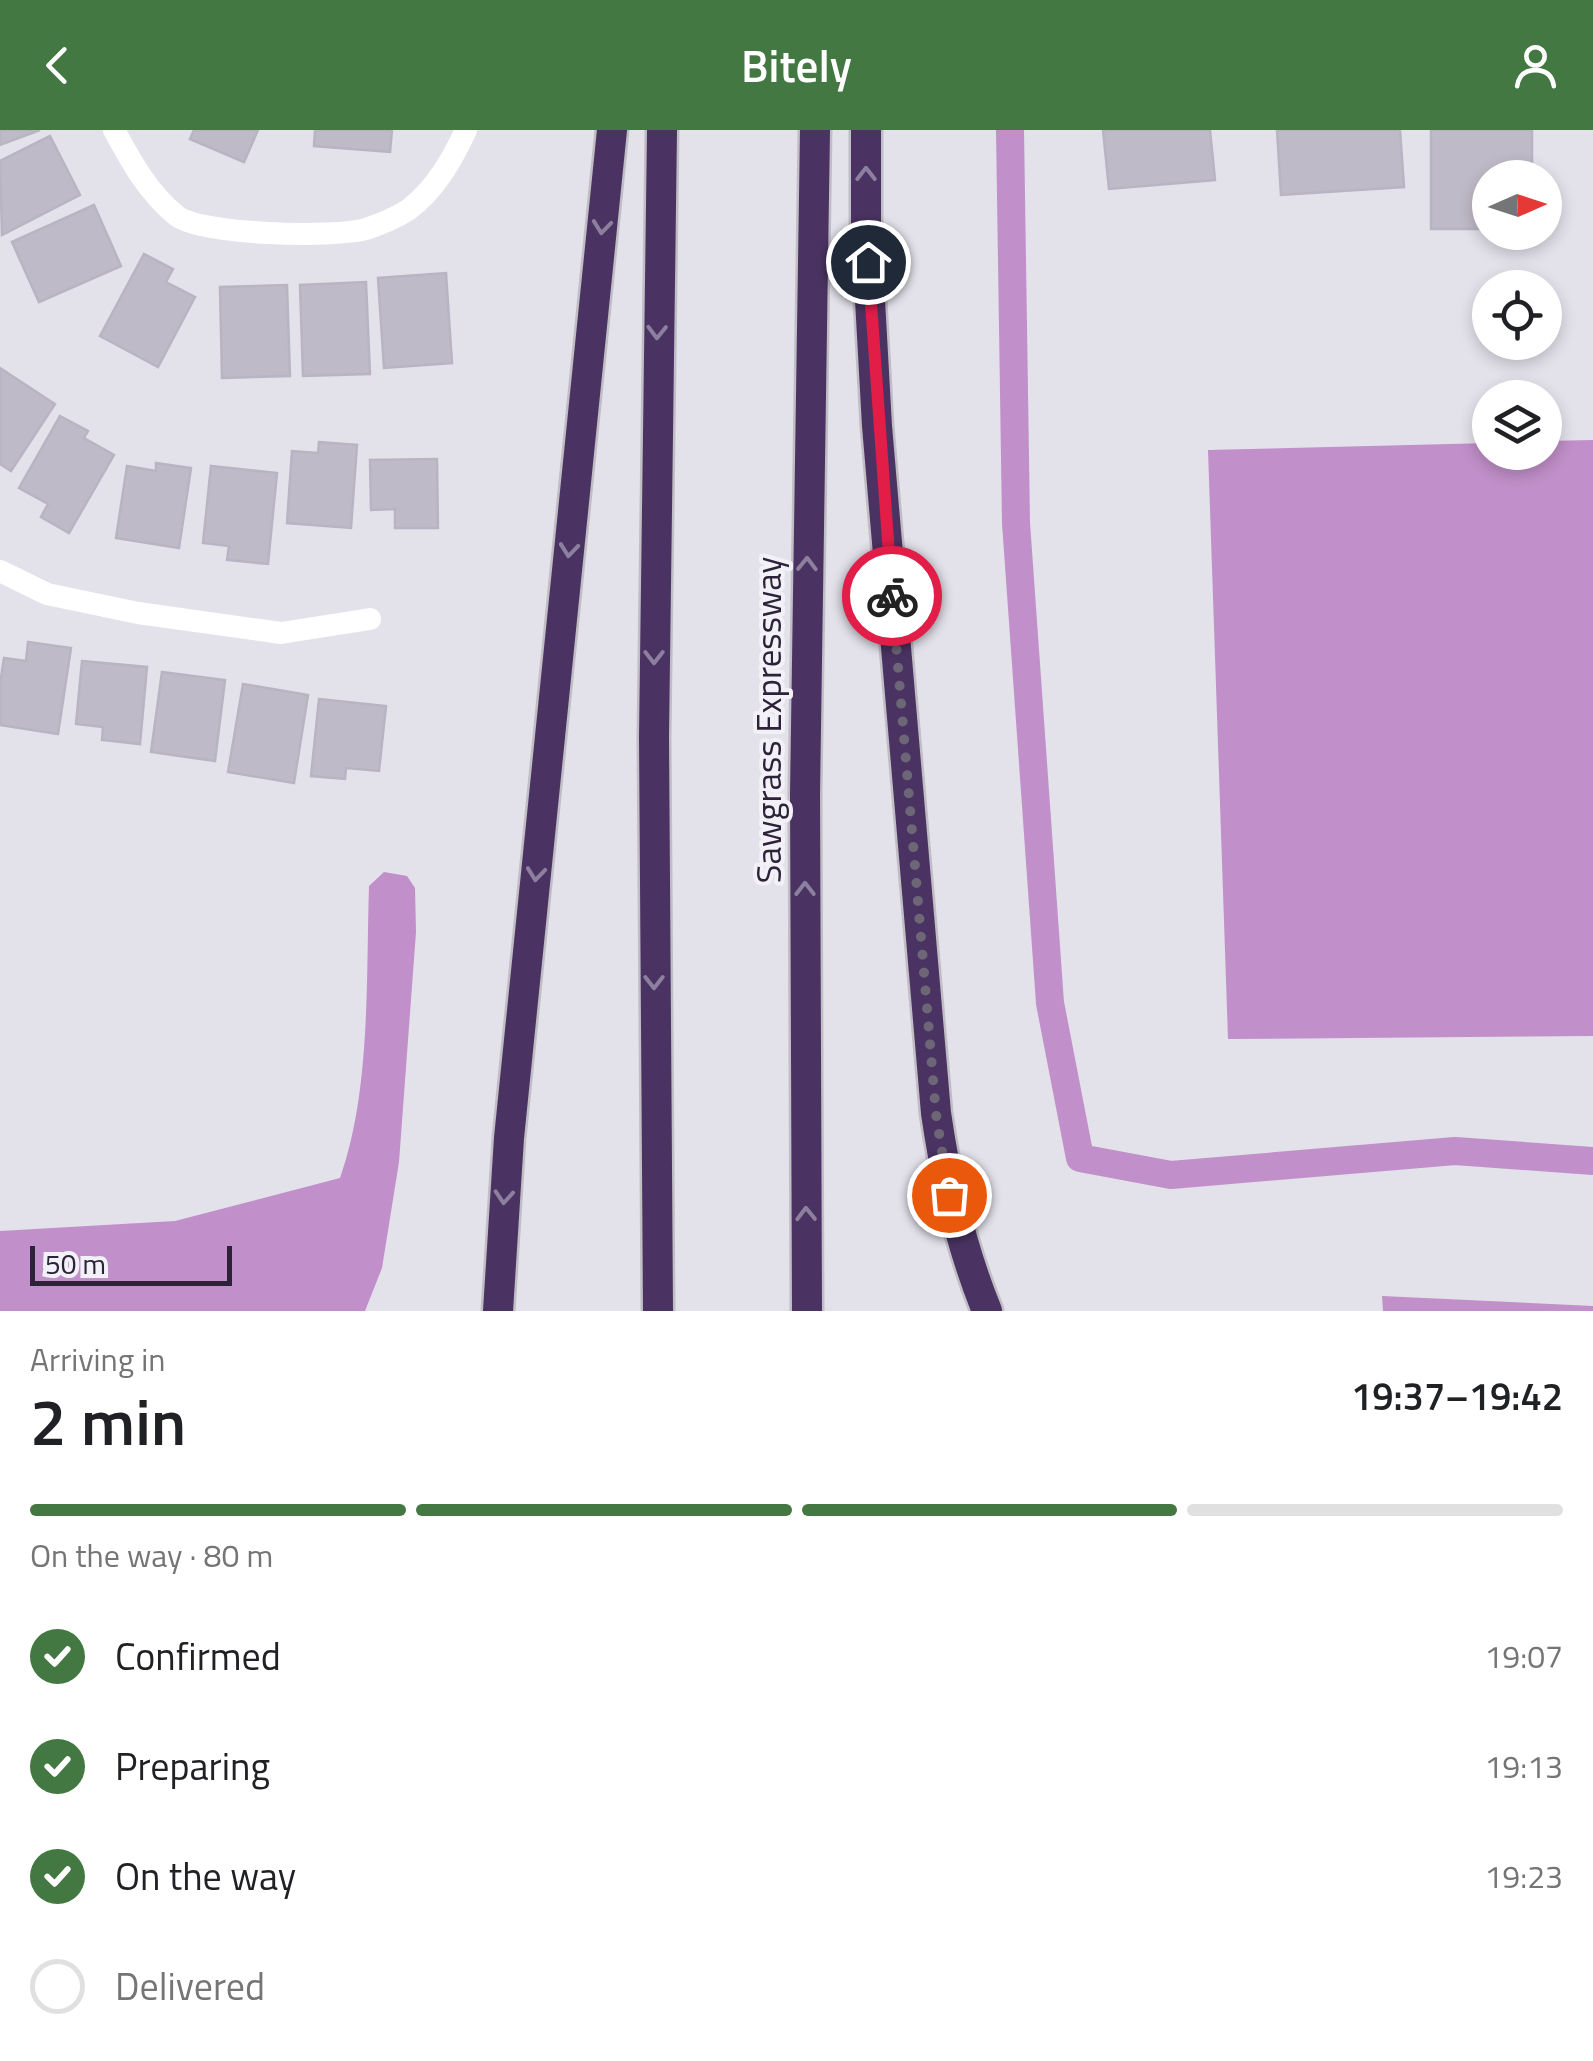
<!DOCTYPE html>
<meta charset="utf-8">
<style>
body{margin:0;font-family:"Titillium Web",sans-serif;background:#f2f2f2;color:#202124;height:100vh;display:flex;flex-direction:column;font-size:38px;white-space:nowrap}
*{box-sizing:border-box;margin:0}
p{font-size:32px;color:#757577}
.icon{flex:none;width:55px;height:55px;fill:none;stroke:currentColor;stroke-width:2;stroke-linecap:round;stroke-linejoin:round}
.map{position:relative;height:1181px;overflow:hidden}
.drawer{display:flex;flex-direction:column;background:#fff;flex:1}
.drawer>*{flex:none}
.needle{width:65px;rotate:87deg}
.fabs{position:absolute;left:1472px;top:30px;display:grid;gap:20px}
.fabs a{display:grid;place-items:center;width:90px;height:90px;border-radius:50%;background:#fff;box-shadow:0 5px 15px #0003;font-size:50px}
.scale{position:absolute;left:30px;bottom:25px;width:202px;box-sizing:border-box;padding-left:10px;border:5px solid #2d2339;border-top:0;font-size:28px;line-height:35px;white-space:nowrap;color:#2d2339;-webkit-text-stroke:8px #f2f1f7;paint-order:stroke}
.pin{position:absolute;display:grid;place-items:center;width:85px;height:85px;color:#fff;margin:-42px;border:5px solid #fff;border-radius:50%;box-shadow:0 2px 10px #0007}
.courier{position:absolute;display:grid;place-items:center;width:100px;height:100px;margin:-50px;border:8px solid #e11d48;border-radius:50%;background:#fff;color:#222;box-shadow:0 2px 12px #0007}
.head em{font-style:normal;font-weight:600}
.head div{display:flex;flex-direction:column-reverse}
.head{display:flex;align-items:center;justify-content:space-between;height:170px;padding:0 30px}
h1{font-size:65px;font-weight:600;line-height:75px}
.bar{display:grid;grid-template-columns:repeat(4,1fr);gap:15px 10px;align-content:center;height:120px;padding:0 30px}
.bar i{height:12px;border-radius:8px;background:#e0e0e0}
.bar .active{background:#437842}
.bar p{grid-column:span 4}
ol{padding:0 30px;list-style:none}
li{display:flex;align-items:center;gap:30px;height:110px}
li p{margin-inline-start:auto}
li .icon{padding:10px;border-radius:50%;background:#437842;color:#fff;stroke-width:4}
li:last-child{color:#757577}
li i{width:55px;height:55px;border:5px solid #e0e0e0;border-radius:50%}
header{display:flex;justify-content:space-between;align-items:center;height:130px;padding:0 30px;background:#437842;color:#fff;font-size:45px;font-weight:600}
.map>svg:first-child{display:block}
.water{fill:#c18fc9}
.lines{fill:none;stroke-linecap:round;stroke-linejoin:round}
.canal{stroke:#c18fc9;stroke-width:28}
.building{fill:#bfbac7;stroke:#b9b4c3;stroke-width:2.5}
.motorway-casing{stroke:#c0bdc4;stroke-width:35}
.minor{stroke:#fff;stroke-width:22}
.motorway{stroke:#4a3362;stroke-width:30}
.oneway{stroke:#8d7f9e}
.done{stroke:#6d6677;stroke-width:10;stroke-dasharray:0 18}
.route{stroke:#e11d48;stroke-width:12}
.labels{text-anchor:middle;stroke-width:8;stroke-linejoin:round;paint-order:stroke}
.street-label{font-size:35px;fill:#2d2339;stroke:#f2f1f7}
</style>
<header><svg class="icon" aria-label="back" viewBox="0 0 24 24"><path d="M15 5l-7 7 7 7"/></svg>Bitely<svg class="icon" aria-label="person" viewBox="0 0 24 24"><circle cx="12" cy="8" r="4"/><path d="M4 21q1-7 8-7t8 7"/></svg></header>
<div class="map">
<svg width="1593" height="1181" viewBox="0 0 1593 1181">
<rect width="100%" height="100%" fill="#e3e1ea"/>
<g class="water">
<polygon points="1593,310 1593,906 1228,909 1208,320 1490,313 1490,322 1545,322 1545,311"/>
<path d="M384,742l23,4 8,12 1,44 -17,230 -17,106 -17,43h-365v-80l175,-10 165,-43c31,-87 26,-200 29,-292z"/>
<polygon points="1382,1166 1593,1176 1593,1181 1383,1181"/>
</g>
<g class="lines">
<polyline class="canal" points="1010,0 1016,393 1050,873 1080,1028 1171,1045 1455,1021 1593,1031"/>
</g>
<g class="building">
<polygon points="0,0 40,0 0,15"/>
<polygon points="194,0 258,0 244,32 190,9"/>
<polygon points="315,0 392,0 390,22 314,16"/>
<polygon points="1103,0 1210,0 1215,50 1109,59"/>
<polygon points="1277,0 1400,0 1404,57 1281,65"/>
<polygon points="1431,0 1532,0 1532,48 1490,48 1490,99 1431,99"/>
<polygon points="50,6 80,65 2,105 0,31"/>
<polygon points="94,75 121,136 39,172 12,112"/>
<polygon points="144,124 173,139 166,152 195,167 158,237 100,206"/>
<polygon points="446,143 452,233 384,238 378,148"/>
<polygon points="366,152 370,244 303,246 300,155"/>
<polygon points="287,155 290,246 222,248 220,157"/>
<polygon points="0,238 55,274 11,341 0,334"/>
<polygon points="60,286 88,301 84,308 114,325 69,403 41,387 48,374 19,358"/>
<polygon points="319,312 357,315 351,398 287,393 292,321 318,323"/>
<polygon points="437,329 438,398 395,398 395,379 371,380 370,330"/>
<polygon points="156,333 191,338 179,418 116,408 127,336 156,341"/>
<polygon points="211,336 277,343 268,434 227,430 229,416 203,413"/>
<polygon points="28,512 71,518 58,604 0,595 0,554 4,528 26,531"/>
<polygon points="82,531 147,537 140,614 102,610 103,597 76,594"/>
<polygon points="162,542 225,550 215,631 151,622"/>
<polygon points="243,554 308,565 294,653 228,642"/>
<polygon points="319,569 386,576 379,641 346,638 345,649 311,646"/>
</g>
<g class="lines">
<defs>
<g id="motorway">
<path d="M866,0v98l11,198 59,687c10,69 25,134 51,198"/>
<polyline points="498,1181 509,1008 612,0"/>
<polyline points="658,1181 654,607 662,0"/>
<polyline points="807,1181 805,664 815,0"/>
</g>
</defs>
<use href="#motorway" class="motorway-casing"/>
<g class="minor">
<path d="M114,0c17,31 34,63 63,86 25,19 157,22 189,13 12,-4 31,-12 42,-19 27,-20 44,-50 58,-80"/>
<polyline points="0,441 47,464 138,483 281,503 370,489"/>
</g>
<use href="#motorway" class="motorway"/>
</g>
<defs><path id="oneway-chevron" d="M-2-3.5L2.5 0L-2 3.5" fill="none" stroke-width="1.6" stroke-linecap="round" stroke-linejoin="round" transform="scale(2.5)"/></defs>
<g class="oneway">
<use href="#oneway-chevron" transform="translate(866 44) rotate(-90)"/>
<use href="#oneway-chevron" transform="translate(602 97) rotate(96)"/>
<use href="#oneway-chevron" transform="translate(657 202) rotate(91)"/>
<use href="#oneway-chevron" transform="translate(569 420) rotate(96)"/>
<use href="#oneway-chevron" transform="translate(807 434) rotate(-89)"/>
<use href="#oneway-chevron" transform="translate(654 527) rotate(90)"/>
<use href="#oneway-chevron" transform="translate(536 744) rotate(96)"/>
<use href="#oneway-chevron" transform="translate(805 759) rotate(-90)"/>
<use href="#oneway-chevron" transform="translate(654 852) rotate(90)"/>
<use href="#oneway-chevron" transform="translate(504 1067) rotate(94)"/>
<use href="#oneway-chevron" transform="translate(806 1084) rotate(-91)"/>
</g>
<g class="lines">
<polyline class="done" points="892,466 936,984 949,1065"/>
<polyline class="route" points="868,132 892,466"/>
</g>
<g class="labels">
<g class="street-label">
<text transform="translate(769 590) rotate(-90)" y="12">Sawgrass Expressway</text>
</g>
</g>
</svg>
<div class="fabs">
<a><svg class="needle" viewBox="-14 -14 28 28"><path d="M0-13l5 13h-10z" fill="#e53935"/><path d="M0 13l5-13h-10z" fill="#757577"/></svg></a>
<a><svg class="icon" aria-label="locate" viewBox="0 0 24 24"><circle cx="12" cy="12" r="6"/><path d="M12 2v4M12 18v4M2 12h4M18 12h4"/></svg></a>
<a><svg class="icon" aria-label="layers" viewBox="0 0 24 24"><path d="M12 4l9 5-9 5-9-5zM3 14l9 5 9-5"/></svg></a>
</div>
<div class="scale">50 m</div>
<div class="pin" style="left:949px;top:1065px;background:#ea580c"><svg class="icon" aria-label="bag" viewBox="0 0 24 24"><path d="M5 8h14l-1 12H6zM9 8a3 3 0 0 1 6 0"/></svg></div>
<div class="pin" style="left:868px;top:132px;background:#1f2937"><svg class="icon" aria-label="home" viewBox="0 0 24 24"><path d="M3 11l9-7 9 7M6 9v11h12V9"/></svg></div>
<div class="courier" style="left:892px;top:466px"><svg class="icon" aria-label="bike" viewBox="0 0 24 24"><circle cx="6" cy="16" r="4"/><circle cx="18" cy="16" r="4"/><path d="M6 16l4-8h5l3 8M10 8l3 8H6M13 5h3"/></svg></div>
</div>
<section class="drawer">
<div class="head"><div><h1>2 min</h1><p>Arriving in</p></div><em>19:37–19:42</em></div>
<div class="bar"><i class="active"></i><i class="active"></i><i class="active"></i><i></i><p>On the way · 80 m</p></div>
<ol>
<li><svg class="icon" aria-label="check" viewBox="0 0 24 24"><path d="M5 12l5 5 9-10"/></svg>Confirmed<p>19:07</p></li>
<li><svg class="icon" aria-label="check" viewBox="0 0 24 24"><path d="M5 12l5 5 9-10"/></svg>Preparing<p>19:13</p></li>
<li><svg class="icon" aria-label="check" viewBox="0 0 24 24"><path d="M5 12l5 5 9-10"/></svg>On the way<p>19:23</p></li>
<li><i></i>Delivered</li>
</ol>
</section>
